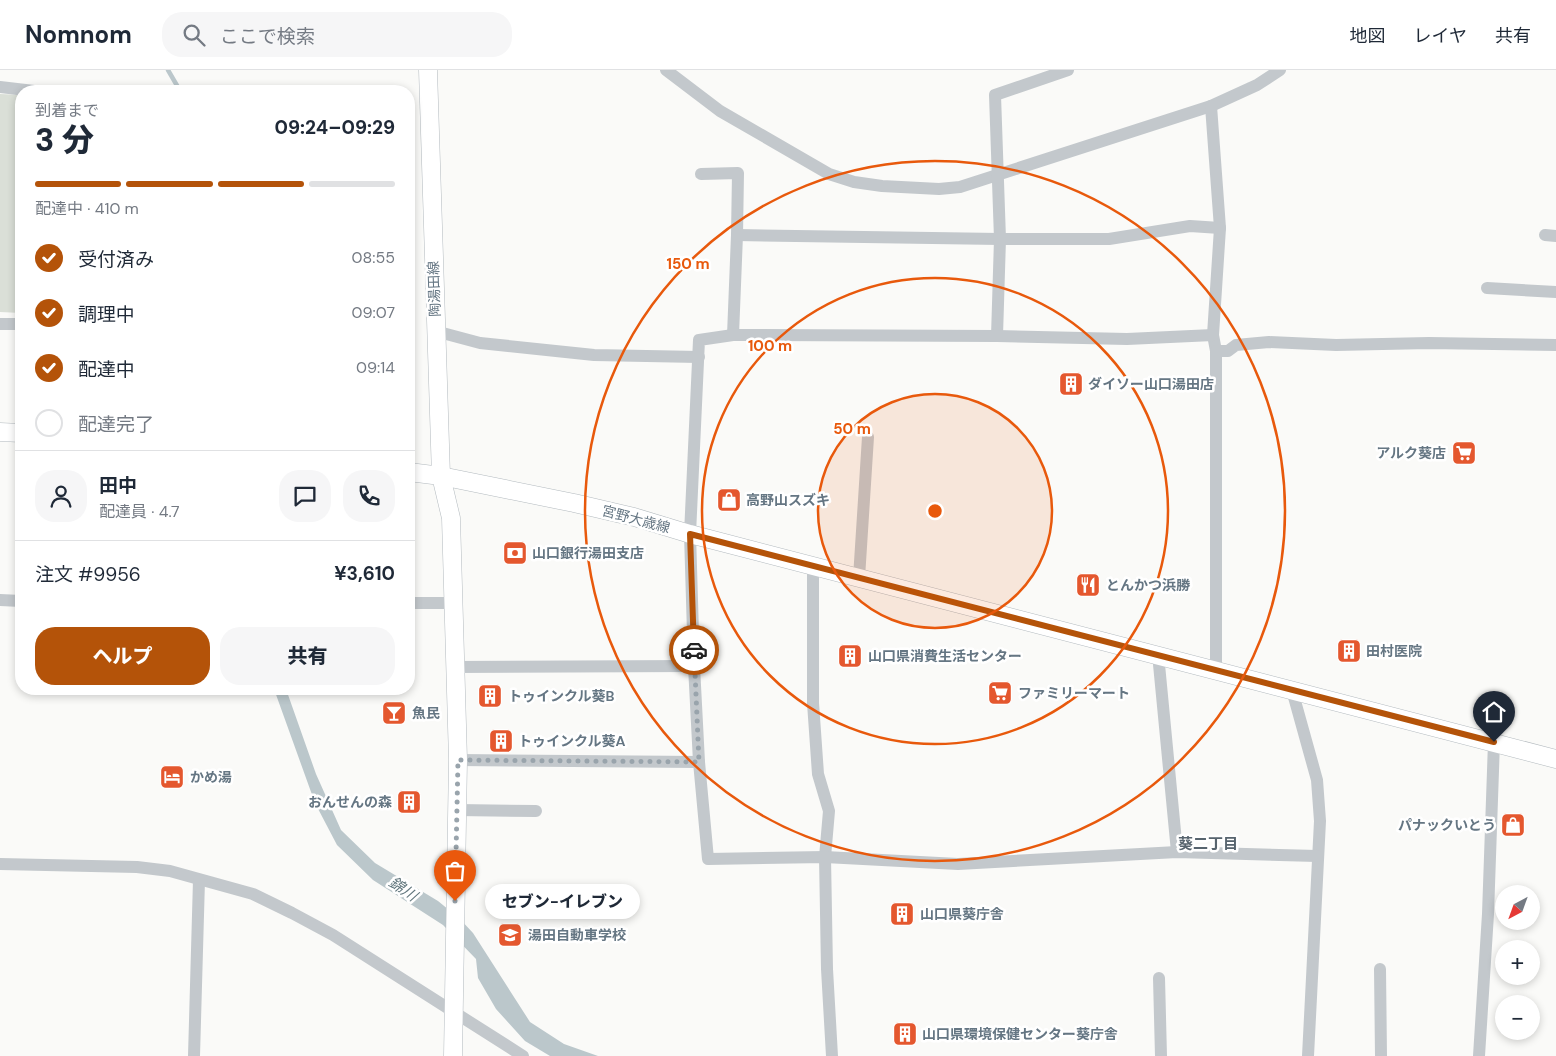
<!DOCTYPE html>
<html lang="ja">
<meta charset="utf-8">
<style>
body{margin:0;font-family:"DM Sans","Noto Sans JP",sans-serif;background:#f6f6f7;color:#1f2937;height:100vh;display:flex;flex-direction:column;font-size:19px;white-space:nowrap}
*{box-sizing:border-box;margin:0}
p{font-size:16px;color:#747a83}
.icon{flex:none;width:28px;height:28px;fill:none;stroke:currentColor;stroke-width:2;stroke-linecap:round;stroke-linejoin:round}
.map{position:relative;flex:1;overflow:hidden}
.drawer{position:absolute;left:15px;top:15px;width:400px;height:610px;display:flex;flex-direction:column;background:#fff;border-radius:20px;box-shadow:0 2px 8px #0003}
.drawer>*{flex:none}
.needle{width:32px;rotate:221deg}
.controls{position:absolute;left:1495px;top:815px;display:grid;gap:10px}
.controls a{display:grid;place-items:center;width:45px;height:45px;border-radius:50%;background:#fff;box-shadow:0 2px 8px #0003;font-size:25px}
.pin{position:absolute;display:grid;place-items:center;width:42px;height:42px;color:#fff;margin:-51px -21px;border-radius:50% 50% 50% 0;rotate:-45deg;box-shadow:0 0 5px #0007}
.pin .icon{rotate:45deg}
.courier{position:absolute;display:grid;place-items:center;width:50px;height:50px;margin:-25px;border:4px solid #b45309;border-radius:50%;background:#fff;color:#222;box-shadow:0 1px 6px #0007}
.bubble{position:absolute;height:35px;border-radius:18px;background:#fff;box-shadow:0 2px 8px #0003;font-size:16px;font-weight:800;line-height:35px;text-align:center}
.overview em{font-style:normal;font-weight:800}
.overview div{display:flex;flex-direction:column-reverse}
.overview{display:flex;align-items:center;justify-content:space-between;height:85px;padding:0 20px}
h1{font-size:32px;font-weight:800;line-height:38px}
.bar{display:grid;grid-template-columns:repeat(4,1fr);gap:8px 5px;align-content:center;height:60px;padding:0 20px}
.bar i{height:6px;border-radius:4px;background:#e0e1e3}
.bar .active{background:#b45309}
.bar p{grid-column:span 4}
.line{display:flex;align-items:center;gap:12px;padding:0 20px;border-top:1px solid #e0e1e3}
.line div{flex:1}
.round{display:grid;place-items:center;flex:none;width:52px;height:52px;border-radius:20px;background:#f6f6f7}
ol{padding:0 20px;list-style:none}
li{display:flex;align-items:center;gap:15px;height:55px}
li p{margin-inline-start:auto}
li .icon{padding:5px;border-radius:50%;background:#b45309;color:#fff;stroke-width:4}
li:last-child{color:#747a83}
li i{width:28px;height:28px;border:2px solid #e0e1e3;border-radius:50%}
.primary-button{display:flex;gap:10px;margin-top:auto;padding:10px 20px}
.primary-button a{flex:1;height:58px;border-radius:20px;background:#b45309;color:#fff;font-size:20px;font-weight:800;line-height:58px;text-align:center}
.primary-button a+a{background:#f6f6f7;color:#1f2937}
header{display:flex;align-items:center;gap:30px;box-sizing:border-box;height:70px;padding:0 25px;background:#fff;border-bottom:1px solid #e0e1e3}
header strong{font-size:24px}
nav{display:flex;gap:28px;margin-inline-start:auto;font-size:18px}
.search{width:350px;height:45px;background:#f6f6f7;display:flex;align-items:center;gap:12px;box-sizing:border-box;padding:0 18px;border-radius:20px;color:#747a83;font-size:19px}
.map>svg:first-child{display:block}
.green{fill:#dadfd7}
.water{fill:#bbc7cb}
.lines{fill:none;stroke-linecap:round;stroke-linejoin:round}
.stream{stroke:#bbc7cb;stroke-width:4.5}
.secondary-casing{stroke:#b3babf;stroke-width:19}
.street{stroke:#c3c8cc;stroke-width:12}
.secondary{stroke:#fff;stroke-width:18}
.done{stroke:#99a4ac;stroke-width:5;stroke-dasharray:0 9}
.route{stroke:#b45309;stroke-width:6}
.ring{fill:none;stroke:#e8590c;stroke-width:2.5}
.labels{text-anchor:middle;stroke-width:5;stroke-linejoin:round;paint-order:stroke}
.street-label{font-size:14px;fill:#657683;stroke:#fff}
.poi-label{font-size:14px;font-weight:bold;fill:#657683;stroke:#fff;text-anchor:start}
.neighbourhood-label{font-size:15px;font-weight:bold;fill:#57646e;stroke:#fff}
.water-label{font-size:15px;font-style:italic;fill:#60757c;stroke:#fff}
.centre{fill:#e8590c;stroke:#fff;stroke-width:2.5}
.ring-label{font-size:15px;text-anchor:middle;font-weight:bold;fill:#e8590c;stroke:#fff;stroke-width:5;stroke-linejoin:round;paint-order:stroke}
</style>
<header>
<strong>Nomnom</strong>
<div class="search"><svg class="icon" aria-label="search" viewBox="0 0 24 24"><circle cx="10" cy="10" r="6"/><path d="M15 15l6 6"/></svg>ここで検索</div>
<nav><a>地図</a><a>レイヤ</a><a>共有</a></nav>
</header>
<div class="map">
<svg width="1556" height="986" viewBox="0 0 1556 986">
<rect width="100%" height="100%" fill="#fafaf8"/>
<polygon class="green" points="0,24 21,25 21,243 0,242"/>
<polygon class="water" points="274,619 286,619 316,704 341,760 375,793 438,831 460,849 473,863 530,952 564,974 598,986 550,986 525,971 496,939 478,908 476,889 443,855 373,810 337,775 315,733"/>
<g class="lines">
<polyline class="stream" points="168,0 179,19 183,21"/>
<defs>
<g id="secondary">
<polyline points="428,0 441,406 451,448 458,690 453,986"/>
<polyline points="0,362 21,363"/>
<polyline points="409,402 441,406 574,433 634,447 690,464 1556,689"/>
</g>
</defs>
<use href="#secondary" class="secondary-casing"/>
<g class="street">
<polyline points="666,0 720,41 829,104 854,112 882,116 939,119 960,117 1211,36 1257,15 1280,0"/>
<polyline points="0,17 34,21"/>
<polyline points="1211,36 1220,158 1213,265 1216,281 1216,600"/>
<polyline points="701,104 738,103 737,165 733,265"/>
<polyline points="737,165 1000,169 1109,169 1190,156 1220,158"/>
<polyline points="1545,165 1556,166"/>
<polyline points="1487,218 1556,222"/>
<polyline points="0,254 21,254"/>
<polyline points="435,261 480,273 594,285 699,287"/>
<polyline points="997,266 1000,169 995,25 1068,0"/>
<polyline points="1216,281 1228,281 1236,275 1269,272 1336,275 1429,273 1556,275"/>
<polyline points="813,495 813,633 818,704 829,741 825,787 827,899 832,986"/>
<polyline points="859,508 868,367"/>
<polyline points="0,530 21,531"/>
<polyline points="409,533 453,533"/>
<polyline points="1158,584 1177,782"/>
<polyline points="454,597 694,596"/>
<polyline points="1292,620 1317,710 1320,751 1308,986"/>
<polyline points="458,690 699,692 694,596 690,464 699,270 733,265 997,266 1127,269 1213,265"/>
<polyline points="699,692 708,789 825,787 958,794 1177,782 1317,786"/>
<polyline points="457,740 536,741"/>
<polyline points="0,794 137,797 170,801 253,824 292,843 333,865 523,986"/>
<polyline points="1380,899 1381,986"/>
<polyline points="1159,908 1161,986"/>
<polyline points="194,986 199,810"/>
<polyline points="1479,986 1488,844 1494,672"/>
</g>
<use href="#secondary" class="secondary"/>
</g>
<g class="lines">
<polyline class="done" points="455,831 458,690 699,692 694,580"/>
<polyline class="route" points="694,580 690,464 1494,672"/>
</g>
<circle cx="935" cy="441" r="117" fill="#e8590c" fill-opacity=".12"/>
<g class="ring">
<circle cx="935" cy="441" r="117"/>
<circle cx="935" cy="441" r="233"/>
<circle cx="935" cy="441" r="350"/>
</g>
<defs>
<symbol id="building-square" viewBox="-11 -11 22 22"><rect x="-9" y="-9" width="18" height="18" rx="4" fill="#e4572e" stroke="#fff"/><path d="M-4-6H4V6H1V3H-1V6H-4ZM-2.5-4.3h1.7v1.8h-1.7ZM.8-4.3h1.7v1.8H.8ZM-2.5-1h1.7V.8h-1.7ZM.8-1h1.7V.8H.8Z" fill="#fff"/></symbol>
<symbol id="supermarket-square" viewBox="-11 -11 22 22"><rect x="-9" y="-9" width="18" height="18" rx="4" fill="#e4572e" stroke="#fff"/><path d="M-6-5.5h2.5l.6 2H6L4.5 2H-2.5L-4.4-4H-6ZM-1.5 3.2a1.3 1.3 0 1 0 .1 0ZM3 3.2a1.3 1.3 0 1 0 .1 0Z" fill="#fff"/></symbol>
<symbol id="shop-square" viewBox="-11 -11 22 22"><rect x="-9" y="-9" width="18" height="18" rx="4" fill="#e4572e" stroke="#fff"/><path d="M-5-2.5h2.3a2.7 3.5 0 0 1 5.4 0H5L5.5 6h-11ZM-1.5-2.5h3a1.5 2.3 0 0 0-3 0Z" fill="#fff"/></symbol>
<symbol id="bank-square" viewBox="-11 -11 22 22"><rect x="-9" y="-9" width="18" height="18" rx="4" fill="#e4572e" stroke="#fff"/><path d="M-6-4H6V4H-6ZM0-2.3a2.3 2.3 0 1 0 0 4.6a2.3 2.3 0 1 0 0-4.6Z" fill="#fff"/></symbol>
<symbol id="restaurant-square" viewBox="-11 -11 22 22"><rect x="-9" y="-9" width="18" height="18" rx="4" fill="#e4572e" stroke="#fff"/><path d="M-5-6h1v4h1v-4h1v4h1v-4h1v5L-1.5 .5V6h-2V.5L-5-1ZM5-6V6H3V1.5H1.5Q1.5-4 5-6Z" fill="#fff"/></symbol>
<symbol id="bar-square" viewBox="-11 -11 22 22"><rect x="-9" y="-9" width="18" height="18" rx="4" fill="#e4572e" stroke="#fff"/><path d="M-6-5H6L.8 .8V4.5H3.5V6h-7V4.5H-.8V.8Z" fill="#fff"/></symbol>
<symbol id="hotel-square" viewBox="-11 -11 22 22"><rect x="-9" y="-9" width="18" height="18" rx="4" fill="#e4572e" stroke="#fff"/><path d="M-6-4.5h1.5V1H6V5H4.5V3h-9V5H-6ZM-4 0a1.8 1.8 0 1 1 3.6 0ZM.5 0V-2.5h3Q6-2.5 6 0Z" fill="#fff"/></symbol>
<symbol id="school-square" viewBox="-11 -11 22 22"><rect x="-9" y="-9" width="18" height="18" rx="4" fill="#e4572e" stroke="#fff"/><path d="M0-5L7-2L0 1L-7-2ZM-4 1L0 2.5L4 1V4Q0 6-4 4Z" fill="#fff"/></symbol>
</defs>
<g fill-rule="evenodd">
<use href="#building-square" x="1057" y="300" width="28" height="28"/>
<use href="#supermarket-square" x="1450" y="369" width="28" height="28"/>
<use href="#shop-square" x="715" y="416" width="28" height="28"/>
<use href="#bank-square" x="501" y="469" width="28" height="28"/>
<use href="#restaurant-square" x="1074" y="501" width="28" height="28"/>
<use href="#building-square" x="1335" y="567" width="28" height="28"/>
<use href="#building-square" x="836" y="572" width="28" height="28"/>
<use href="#supermarket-square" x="986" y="609" width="28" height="28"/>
<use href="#building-square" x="476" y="612" width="28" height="28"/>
<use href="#bar-square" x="380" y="629" width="28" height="28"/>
<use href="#building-square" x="487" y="657" width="28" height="28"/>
<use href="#hotel-square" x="158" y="693" width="28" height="28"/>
<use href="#building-square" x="395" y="718" width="28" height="28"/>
<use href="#shop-square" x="1499" y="741" width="28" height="28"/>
<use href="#building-square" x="888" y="830" width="28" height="28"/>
<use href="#school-square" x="496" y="851" width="28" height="28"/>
<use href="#building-square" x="891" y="950" width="28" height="28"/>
</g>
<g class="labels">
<g class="street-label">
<text transform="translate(434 219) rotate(-92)" y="5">陶湯田線</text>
<text transform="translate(636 449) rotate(15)" y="5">宮野大歳線</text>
</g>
<g class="poi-label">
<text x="1088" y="319">ダイソー山口湯田店</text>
<text x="1446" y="388" text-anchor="end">アルク葵店</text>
<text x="746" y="435">高野山スズキ</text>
<text x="532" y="488">山口銀行湯田支店</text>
<text x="1106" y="520">とんかつ浜勝</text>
<text x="1366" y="586">田村医院</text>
<text x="868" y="591">山口県消費生活センター</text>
<text x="1018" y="628">ファミリーマート</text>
<text x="508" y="631">トゥインクル葵B</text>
<text x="412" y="648">魚民</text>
<text x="518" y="676">トゥインクル葵A</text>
<text x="190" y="712">かめ湯</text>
<text x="392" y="737" text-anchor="end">おんせんの森</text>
<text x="1496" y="760" text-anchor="end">パナックいとう</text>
<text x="920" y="849">山口県葵庁舎</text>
<text x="528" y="870">湯田自動車学校</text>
<text x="922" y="969">山口県環境保健センター葵庁舎</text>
</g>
<g class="neighbourhood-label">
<text x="1208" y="779">葵二丁目</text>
</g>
<g class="water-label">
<text transform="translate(403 819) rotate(34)" y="5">錦川</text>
</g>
</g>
<circle cx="935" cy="441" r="8" class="centre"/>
<g class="ring-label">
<text x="688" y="199">150 m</text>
<text x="770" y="281">100 m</text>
<text x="852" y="364">50 m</text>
</g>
</svg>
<div class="controls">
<a><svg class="needle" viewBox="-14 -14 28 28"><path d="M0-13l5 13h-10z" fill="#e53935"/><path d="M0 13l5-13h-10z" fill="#747a83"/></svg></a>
<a>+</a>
<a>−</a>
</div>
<div class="pin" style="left:455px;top:831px;background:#ea580c"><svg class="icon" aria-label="bag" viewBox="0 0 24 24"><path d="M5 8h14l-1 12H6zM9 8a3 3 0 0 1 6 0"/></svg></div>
<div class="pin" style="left:1494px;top:672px;background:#1f2937"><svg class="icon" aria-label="home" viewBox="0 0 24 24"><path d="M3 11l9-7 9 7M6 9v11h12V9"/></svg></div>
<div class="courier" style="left:694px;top:580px"><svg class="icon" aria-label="car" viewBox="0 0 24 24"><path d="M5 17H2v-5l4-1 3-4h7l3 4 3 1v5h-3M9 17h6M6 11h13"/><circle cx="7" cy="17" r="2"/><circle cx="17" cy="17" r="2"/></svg></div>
<div class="bubble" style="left:485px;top:814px;width:155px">セブン-イレブン</div>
<section class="drawer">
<div class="overview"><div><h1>3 分</h1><p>到着まで</p></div><em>09:24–09:29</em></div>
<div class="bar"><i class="active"></i><i class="active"></i><i class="active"></i><i></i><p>配達中 · 410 m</p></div>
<ol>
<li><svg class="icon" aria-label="check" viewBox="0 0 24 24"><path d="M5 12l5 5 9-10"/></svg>受付済み<p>08:55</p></li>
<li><svg class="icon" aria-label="check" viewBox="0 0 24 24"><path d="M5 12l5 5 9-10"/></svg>調理中<p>09:07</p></li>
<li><svg class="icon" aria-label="check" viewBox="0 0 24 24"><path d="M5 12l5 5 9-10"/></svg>配達中<p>09:14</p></li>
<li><i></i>配達完了</li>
</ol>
<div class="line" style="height:90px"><a class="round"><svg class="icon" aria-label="person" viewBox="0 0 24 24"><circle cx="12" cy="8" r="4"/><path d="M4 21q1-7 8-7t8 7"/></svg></a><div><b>田中</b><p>配達員 · 4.7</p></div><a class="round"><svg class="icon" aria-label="chat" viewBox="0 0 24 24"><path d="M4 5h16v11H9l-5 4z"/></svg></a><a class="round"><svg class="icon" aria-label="phone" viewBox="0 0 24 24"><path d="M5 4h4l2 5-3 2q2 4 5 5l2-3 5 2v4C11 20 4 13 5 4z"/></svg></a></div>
<div class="line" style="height:65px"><div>注文 #9956</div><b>¥3,610</b></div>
<div class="primary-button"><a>ヘルプ</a><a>共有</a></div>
</section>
</div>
